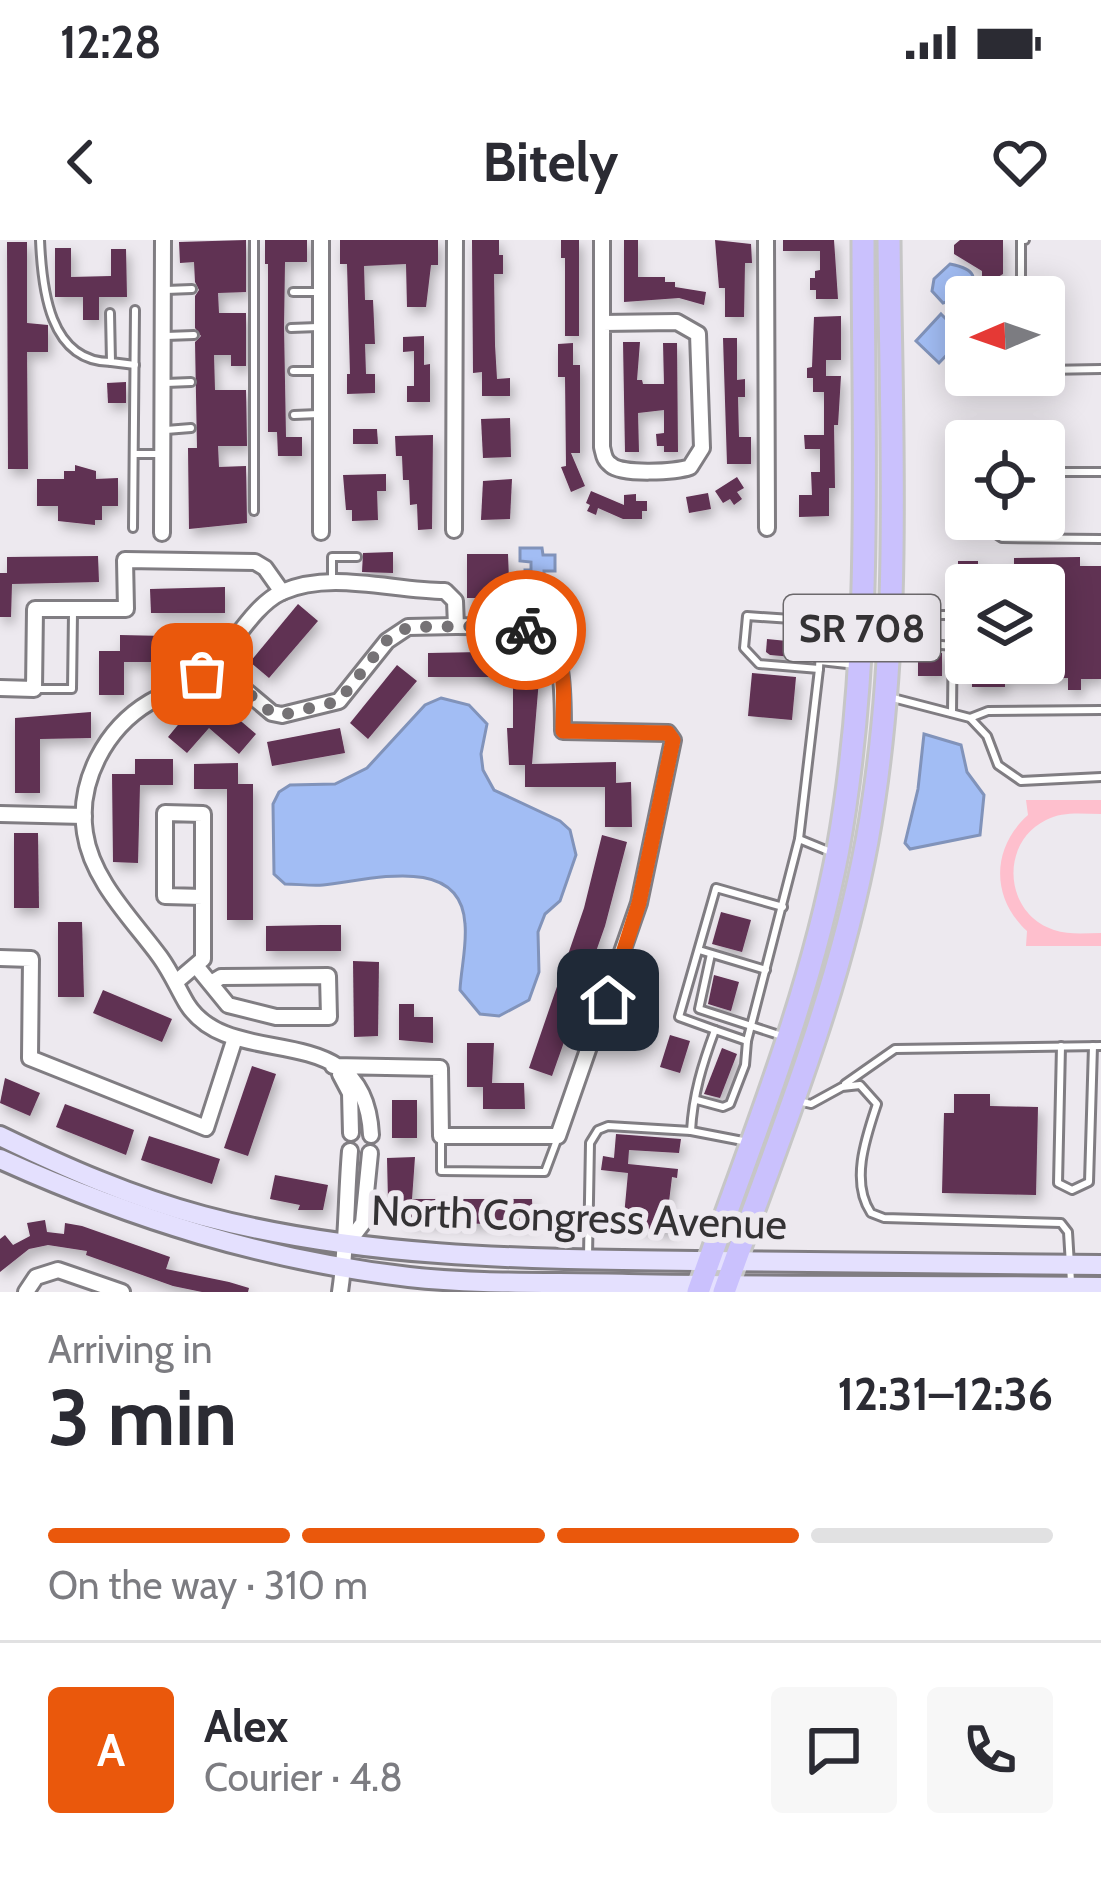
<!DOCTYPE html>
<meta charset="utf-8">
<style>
body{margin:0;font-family:Cabin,sans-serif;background:#f7f7f7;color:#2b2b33;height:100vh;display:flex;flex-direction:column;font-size:45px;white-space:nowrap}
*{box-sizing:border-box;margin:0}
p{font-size:39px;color:#7c7c81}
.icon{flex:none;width:66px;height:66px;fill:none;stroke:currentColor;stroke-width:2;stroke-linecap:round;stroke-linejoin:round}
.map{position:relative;height:1052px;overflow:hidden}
.details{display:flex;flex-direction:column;background:#fff;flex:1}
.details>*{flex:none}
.needle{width:78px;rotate:268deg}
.controls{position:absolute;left:945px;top:36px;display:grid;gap:24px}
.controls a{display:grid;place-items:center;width:120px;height:120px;border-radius:12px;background:#fff;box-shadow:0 6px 30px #0003;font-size:60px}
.pin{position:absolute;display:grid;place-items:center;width:102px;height:102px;color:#fff;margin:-51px;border-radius:24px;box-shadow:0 6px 18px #0006}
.courier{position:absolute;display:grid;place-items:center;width:120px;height:120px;margin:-60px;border:9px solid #ea580c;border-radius:50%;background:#fff;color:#222;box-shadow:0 3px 15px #0007}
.headline em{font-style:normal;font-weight:700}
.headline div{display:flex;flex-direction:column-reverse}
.headline{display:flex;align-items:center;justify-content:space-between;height:204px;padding:0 48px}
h1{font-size:78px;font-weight:700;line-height:90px}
.bar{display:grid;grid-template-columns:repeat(4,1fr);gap:18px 12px;align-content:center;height:144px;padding:0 48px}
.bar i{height:15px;border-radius:9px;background:#e1e1e2}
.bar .selected{background:#ea580c}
.bar p{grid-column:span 4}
.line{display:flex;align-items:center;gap:30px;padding:0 48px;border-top:3px solid #e1e1e2}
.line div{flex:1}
.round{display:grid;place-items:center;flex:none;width:126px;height:126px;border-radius:12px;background:#f7f7f7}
.status{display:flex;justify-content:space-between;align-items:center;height:84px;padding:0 60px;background:#fff;direction:ltr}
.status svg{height:33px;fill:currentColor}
header{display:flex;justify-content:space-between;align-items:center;height:156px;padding:0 48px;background:#fff;font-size:54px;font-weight:700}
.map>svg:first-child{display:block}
.green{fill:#febfcd}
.water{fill:#a2bdf4;stroke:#8193ba;stroke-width:3}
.building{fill:#603052;filter:url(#shadow)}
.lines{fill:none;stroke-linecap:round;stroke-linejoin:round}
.lane-casing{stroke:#807d82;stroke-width:12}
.street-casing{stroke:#807d82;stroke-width:20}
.secondary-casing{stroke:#807d82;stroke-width:24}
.primary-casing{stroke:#c6c6c6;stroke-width:27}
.lane{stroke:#fff;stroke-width:6}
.street{stroke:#fff;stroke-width:14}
.secondary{stroke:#e4e0fe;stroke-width:18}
.primary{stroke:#cac1fd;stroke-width:21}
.done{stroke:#757275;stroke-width:12;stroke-dasharray:0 21.6}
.route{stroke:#ea580c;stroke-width:15}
.labels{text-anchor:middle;stroke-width:12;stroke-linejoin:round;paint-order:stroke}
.shield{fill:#ede9ef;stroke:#6c696c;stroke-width:3}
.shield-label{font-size:39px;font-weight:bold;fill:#343234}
.street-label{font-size:42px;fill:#343234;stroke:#ede9ef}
</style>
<div class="status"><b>12:28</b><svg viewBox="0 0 49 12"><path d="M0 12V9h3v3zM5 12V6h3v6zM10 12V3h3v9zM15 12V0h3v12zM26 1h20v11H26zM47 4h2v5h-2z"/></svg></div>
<header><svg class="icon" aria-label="back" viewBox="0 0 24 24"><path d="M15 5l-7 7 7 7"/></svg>Bitely<svg class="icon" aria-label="heart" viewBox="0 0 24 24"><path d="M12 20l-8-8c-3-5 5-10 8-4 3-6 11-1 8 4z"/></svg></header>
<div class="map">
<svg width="1101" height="1052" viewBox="0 0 1101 1052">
<defs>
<filter id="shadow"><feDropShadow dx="3.5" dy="6" stdDeviation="6" flood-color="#0004"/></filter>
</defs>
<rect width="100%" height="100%" fill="#ede9ef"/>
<path class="green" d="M1026,560h75v14c-19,0 -38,-3 -55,6 -47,23 -42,94 8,110 15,5 32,3 47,3v13h-75l1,-15c-36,-33 -36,-83 1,-116z"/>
<g class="water">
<path d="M950,24c36,7 21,20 16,40l-10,-5 -13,4 -11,-12 2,-12z"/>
<polygon points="941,74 964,97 939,123 916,101"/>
<polygon points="520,308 542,308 543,315 555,315 555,331 544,331 544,341 525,341 525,330 531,330 531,322 520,321"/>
<path d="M441,458l28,7 18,19 -6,30 2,16 11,20 66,31 10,9 6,25 -16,46 -15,13 -7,18 1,40 -10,28 -30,16 -19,-2 -20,-24c1,-21 7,-44 5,-66 -4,-72 -98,-43 -142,-39 -12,1 -26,-1 -38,-1l-11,-10 -1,-70 6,-12 11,-7 45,-1 32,-16 58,-63z"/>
<polygon points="924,494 961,505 967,532 984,555 980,595 910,609 905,603 918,549"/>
</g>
<g class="building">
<polygon points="246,0 246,52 218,53 219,73 246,73 246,126 231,126 231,115 214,115 215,150 246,150 247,206 218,206 219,227 246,226 247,283 189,289 188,208 197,208 195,102 201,96 195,88 195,56 199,50 195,42 194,22 180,23 179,2"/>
<polygon points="265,0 307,0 307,22 285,22 284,87 286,197 302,197 302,216 278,216 277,192 268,192 268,24 265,24"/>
<polygon points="340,0 438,0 438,25 431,25 426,67 407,67 406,24 364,26 365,60 373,60 375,104 365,104 366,134 375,134 375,153 347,154 347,134 350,134 347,24 340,24"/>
<polygon points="472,0 499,0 499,15 503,15 503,34 494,34 495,105 497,139 510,138 510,156 482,156 482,132 473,133"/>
<polygon points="561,0 579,0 579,96 565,96 565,18 561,18"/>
<polygon points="624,0 638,0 638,37 665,37 665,42 675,42 675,47 706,52 704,65 679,58 624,62"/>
<polygon points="715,0 751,4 752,23 745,23 744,77 725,77 725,48 719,48"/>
<polygon points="783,0 834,0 838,59 816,59 816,50 810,50 810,38 815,38 815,31 820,30 820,11 783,11"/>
<polygon points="960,0 1003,0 1003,34 998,37 996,57 982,57 982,31 954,14 954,5"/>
<polygon points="7,2 27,2 27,83 48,85 48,112 27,112 28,229 8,229"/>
<polygon points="55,8 71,8 71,37 111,36 111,9 126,9 127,57 99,57 99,80 83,80 83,57 55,57"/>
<polygon points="841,76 841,120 826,120 826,136 841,136 838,185 834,185 835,248 829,248 829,276 799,277 799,255 812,255 811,232 820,232 820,209 805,209 804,195 824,195 824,152 813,152 813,138 807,138 807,128 812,127 814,77"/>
<polygon points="424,96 424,125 430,124 430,162 407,162 407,146 414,146 414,111 403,112 403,97"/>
<polygon points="723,98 737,98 737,140 745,139 745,157 738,157 739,197 751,197 751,224 727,224"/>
<polygon points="623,102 640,102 637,140 642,140 643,144 664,144 663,103 677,103 678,212 664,212 664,206 657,206 656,194 664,193 664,170 638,173 639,212 625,212"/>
<polygon points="573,103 573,125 580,125 580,213 571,213 585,246 571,252 561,227 566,226 565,137 558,137 558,104"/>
<polygon points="126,142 126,163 108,163 107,143"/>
<polygon points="510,178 511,217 483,218 481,179"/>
<polygon points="353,189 377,189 378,204 353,204"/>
<polygon points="433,195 432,289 418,290 417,264 410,265 409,240 403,240 402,216 396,216 395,196"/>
<polygon points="75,225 96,231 96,239 118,238 118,266 102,266 102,280 95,280 95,285 58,281 58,266 37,266 37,239 64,239 64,231 75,231"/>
<polygon points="386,234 386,251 377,251 378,280 352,281 352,270 346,270 343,235"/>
<polygon points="737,237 744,248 737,252 742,259 734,265 730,259 723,263 715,251"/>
<polygon points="512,239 510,279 481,280 483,241"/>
<polygon points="591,251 624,265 624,255 636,254 636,261 647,261 647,271 642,271 642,279 623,279 598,268 596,275 587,271 590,265 586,263"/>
<polygon points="708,253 711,269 689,273 686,257"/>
<polygon points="393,312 393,333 362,332 363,313"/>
<polygon points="467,314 508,314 509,340 503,340 503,358 467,358"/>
<polygon points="98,316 99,342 12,344 11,377 0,377 0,333 7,333 7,317"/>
<polygon points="1080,317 1080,326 1101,326 1101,439 1081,439 1081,450 1068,450 1068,438 1005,438 1005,447 972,447 972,423 1044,423 1044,345 958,345 958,321 978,321 978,327 1014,326 1014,318"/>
<polygon points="225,347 225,373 151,373 150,349"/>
<polygon points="298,364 318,381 269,438 250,422"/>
<polygon points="120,395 165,396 165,422 124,422 124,455 99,455 99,411 120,411"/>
<polygon points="767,399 807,403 805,418 770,415 766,412"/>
<polygon points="482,412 502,412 502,437 428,437 428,413"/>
<rect x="918" y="413" width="24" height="23"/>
<polygon points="397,425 417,441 368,499 350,483"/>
<polygon points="752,433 796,437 792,480 748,476"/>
<polygon points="513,439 539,439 532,524 616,522 616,543 631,542 632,587 605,587 605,547 525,547 525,525 509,525 507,488 513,488"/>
<polygon points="196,463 212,476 222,465 256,494 239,514 209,488 187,513 168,497"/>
<polygon points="91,472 91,498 40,499 40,553 15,553 15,478"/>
<polygon points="340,488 345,513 272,526 267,502"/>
<polygon points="135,519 173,519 173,545 140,545 138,623 113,622 112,534 135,534"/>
<polygon points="238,523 238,544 253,544 253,680 227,680 227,549 194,549 194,524"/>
<polygon points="14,593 38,593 39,668 14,668"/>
<polygon points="602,595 627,602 605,686 552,836 529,828 584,668"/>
<polygon points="721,672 751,680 742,712 712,704"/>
<polygon points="58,682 82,682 84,757 58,757"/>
<polygon points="321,685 341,685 341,711 266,711 266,686"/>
<polygon points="353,721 379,722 378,796 354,797"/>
<polygon points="714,735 739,742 731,771 708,764"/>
<polygon points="103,750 172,779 162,802 93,773"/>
<polygon points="399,764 414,764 414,777 433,777 433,803 399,800"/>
<polygon points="670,795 690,801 680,833 660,827"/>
<polygon points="467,803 494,803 492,843 524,843 525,869 483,869 483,847 467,847"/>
<polygon points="722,808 737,814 720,858 704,854"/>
<polygon points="252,826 276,834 248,916 224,908"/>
<polygon points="5,838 40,853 30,876 0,863"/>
<polygon points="954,854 990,854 990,866 1038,867 1036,955 942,953 944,873 954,873"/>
<rect x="392" y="860" width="25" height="38"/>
<polygon points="65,864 134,890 126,915 56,887"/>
<polygon points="616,894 681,899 679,913 629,910 628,924 678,929 677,938 672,937 667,978 675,979 673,993 618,984 619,975 624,976 628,933 601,930 603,916 614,918"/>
<polygon points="149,896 220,919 212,944 141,920"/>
<polygon points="415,917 412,959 532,959 533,985 404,982 403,960 388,960 387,918"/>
<polygon points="275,935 328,945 323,970 298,970 300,965 270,959"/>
<polygon points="45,980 47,992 64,994 65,983 82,986 170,1017 166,1029 229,1042 249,1048 248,1052 202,1052 173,1046 86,1015 87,1011 48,1005 29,1009 0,1032 0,999 5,995 13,1005 30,996 27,983"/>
</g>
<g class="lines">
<defs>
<g id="lane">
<path d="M40,0c2,48 9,122 71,122"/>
<polyline points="166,50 192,49"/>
<polyline points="293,52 318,52"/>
<polyline points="1021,57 1021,0 1025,0"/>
<polyline points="110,73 111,122 135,125"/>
<polyline points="291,88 318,87"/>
<polyline points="166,96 194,95"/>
<polyline points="1044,130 1101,129"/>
<polyline points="293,131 318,131"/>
<polyline points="166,143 191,142"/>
<polyline points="294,175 318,174"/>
<polyline points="166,190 191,188"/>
<polyline points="134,214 160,214"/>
<polyline points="1044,232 1101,232"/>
<polyline points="254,271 254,0"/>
<polyline points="987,279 990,290 1002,298 1101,299"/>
<polyline points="133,288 135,70"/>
<polyline points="332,340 332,317 357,317"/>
<polyline points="820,421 856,425"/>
<polyline points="819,429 759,424 744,408 747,376 821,381"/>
<polyline points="35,449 72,449 73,373"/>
<polyline points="889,457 970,478 987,496 998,525 1021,541 1101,537"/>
<polyline points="952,473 953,375 919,375 919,403 953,406"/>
<polyline points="970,478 988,471 1101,470"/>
<polyline points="799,599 819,429 822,361"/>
<polyline points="699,710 766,730"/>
<polyline points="711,714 699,769 785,797"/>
<polyline points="715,790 679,777 716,648 783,667"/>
<polyline points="1061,806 1058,943 1072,950 1089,942 1093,806"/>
<polyline points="845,844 895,809 1101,806"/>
<polyline points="697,860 723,867 730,864 745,825 747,801 799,599 833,613"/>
<path d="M798,861l13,3 31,-17 18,-2 17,19c-11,33 -27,78 -6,109l13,5 177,5 7,9 3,50"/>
<path d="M691,891c2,-36 11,-66 24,-101l32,11"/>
<polyline points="441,898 441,931 545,932 557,900"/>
<polyline points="588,1016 590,903 598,890 608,886 691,891 748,902"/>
</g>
<g id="street">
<polyline points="321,0 321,292"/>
<path d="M602,0v207c2,8 2,13 9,18 11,10 65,7 79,2l12,-19 -4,-114 -21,-12 -75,1"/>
<polyline points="766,0 767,288"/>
<polyline points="454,290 455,0"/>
<polyline points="162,293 163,0"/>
<polyline points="214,424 272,473 282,475 339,461 387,401 408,387 456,386"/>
<polyline points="0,448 34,449 35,369 126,369 125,320 255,322 265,328 282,352"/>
<polyline points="0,574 84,576"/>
<polyline points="0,718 31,719 30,818 206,888 235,798"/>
<polyline points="197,727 228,765 276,777 329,777 328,736 221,737 211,743"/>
<polyline points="176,742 203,719 203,574 165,573 165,656 203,657"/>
<path d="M333,826l107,2 1,68h117l81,-233 34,-163 -5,-7 -105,-2c0,-99 -7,-105 -107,-105l-1,-25 -10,-10c-52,0 -114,-21 -163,1 -28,13 -48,52 -69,73 -18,17 -42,25 -63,37 -44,26 -73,79 -65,131 7,48 48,87 75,124 11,15 18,32 27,47 45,71 178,8 184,131"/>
<polyline points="340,834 350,853 351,893"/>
<polyline points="347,1004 363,983 370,913"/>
<polyline points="26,1052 36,1037 58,1030 122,1052"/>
<path d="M340,1052c7,-47 6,-94 10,-141"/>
</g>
<g id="secondary">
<path d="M0,896c66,32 132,61 203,80 165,44 337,43 506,45 131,1 261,3 392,4"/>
<path d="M0,919c133,60 264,101 409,118 72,8 146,5 219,7 157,3 315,1 473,3"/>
</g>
<g id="primary">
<path d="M698,1052c51,-146 111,-290 140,-443 36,-200 25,-406 25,-609"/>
<path d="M724,1052c53,-150 114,-294 143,-451 36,-198 24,-401 22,-601"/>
</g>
</defs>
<use href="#lane" class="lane-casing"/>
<use href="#street" class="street-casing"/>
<use href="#secondary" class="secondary-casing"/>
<use href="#primary" class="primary-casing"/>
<use href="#lane" class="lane"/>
<use href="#street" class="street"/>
<use href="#secondary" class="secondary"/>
<use href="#primary" class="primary"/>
</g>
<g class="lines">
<polyline class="done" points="202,434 214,424 272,473 282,475 339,461 386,401 408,387 505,386 526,390"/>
<path class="route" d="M526,390c45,18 37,60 37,101l105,2 5,7 -34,163 -31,97"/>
</g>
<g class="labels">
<rect class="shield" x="784" y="355" width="156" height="66" rx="9"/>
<g class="shield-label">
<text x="862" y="402">SR 708</text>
</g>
<g class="street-label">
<text transform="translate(579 977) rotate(2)" y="15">North Congress Avenue</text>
</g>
</g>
</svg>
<div class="controls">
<a><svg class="needle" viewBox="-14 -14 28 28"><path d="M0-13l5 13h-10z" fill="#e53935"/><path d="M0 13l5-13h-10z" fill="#7c7c81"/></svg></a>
<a><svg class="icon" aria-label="locate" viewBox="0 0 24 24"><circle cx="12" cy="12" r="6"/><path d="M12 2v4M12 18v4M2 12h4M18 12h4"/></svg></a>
<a><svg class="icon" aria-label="layers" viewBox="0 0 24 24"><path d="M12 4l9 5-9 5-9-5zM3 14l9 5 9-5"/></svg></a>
</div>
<div class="pin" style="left:202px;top:434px;background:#ea580c"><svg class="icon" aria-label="bag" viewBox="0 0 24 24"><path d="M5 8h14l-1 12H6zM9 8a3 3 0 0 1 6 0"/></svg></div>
<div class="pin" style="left:608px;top:760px;background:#1f2937"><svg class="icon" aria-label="home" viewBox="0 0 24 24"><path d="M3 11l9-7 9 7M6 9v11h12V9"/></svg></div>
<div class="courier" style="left:526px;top:390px"><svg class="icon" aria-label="bike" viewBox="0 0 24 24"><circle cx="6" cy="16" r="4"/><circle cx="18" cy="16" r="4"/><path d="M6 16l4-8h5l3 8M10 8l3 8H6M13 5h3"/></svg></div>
</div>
<section class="details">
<div class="headline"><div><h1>3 min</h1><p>Arriving in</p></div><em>12:31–12:36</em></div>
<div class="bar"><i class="selected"></i><i class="selected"></i><i class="selected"></i><i></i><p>On the way · 310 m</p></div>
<div class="line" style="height:216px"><b class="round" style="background:#ea580c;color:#fff">A</b><div><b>Alex</b><p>Courier · 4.8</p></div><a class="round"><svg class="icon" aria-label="chat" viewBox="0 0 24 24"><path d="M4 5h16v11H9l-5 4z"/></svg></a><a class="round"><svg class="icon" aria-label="phone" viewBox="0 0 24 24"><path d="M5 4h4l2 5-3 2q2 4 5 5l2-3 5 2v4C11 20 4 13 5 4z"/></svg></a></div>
</section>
